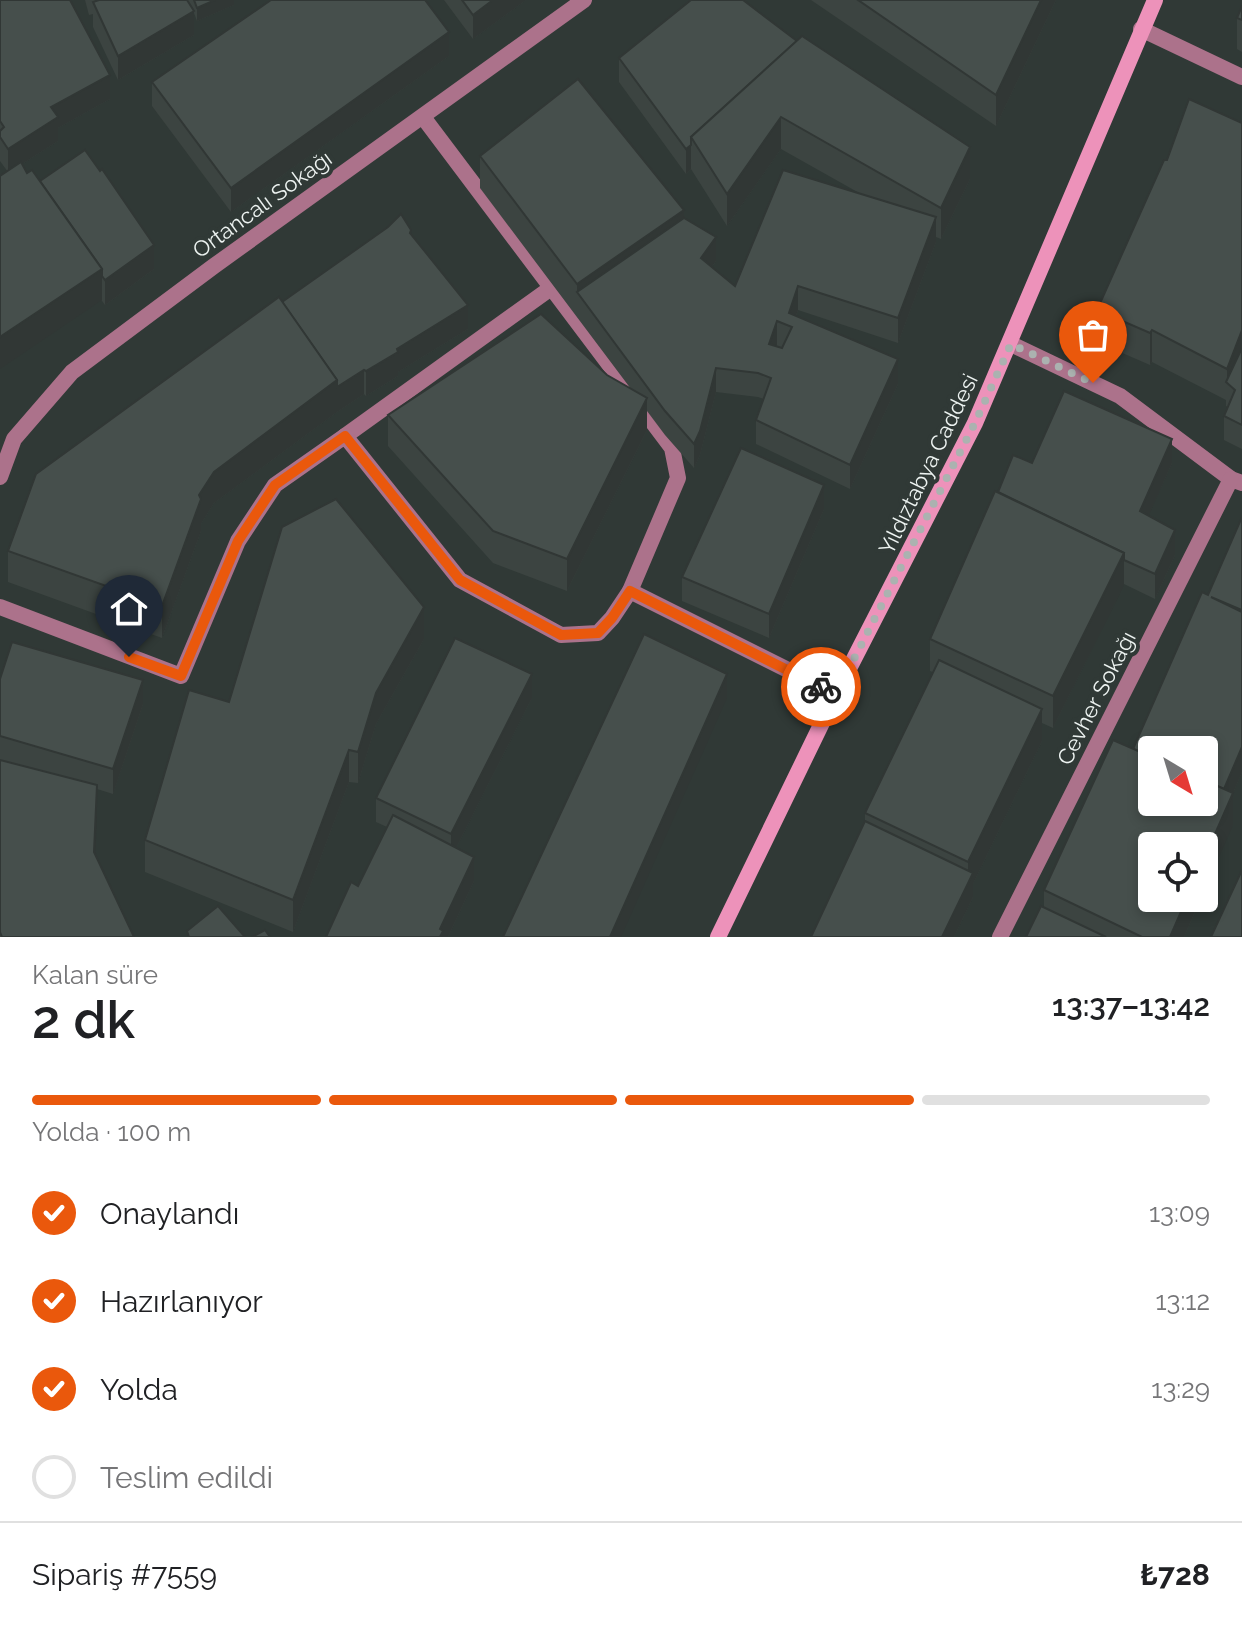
<!DOCTYPE html>
<html lang="tr">
<meta charset="utf-8">
<style>
body{margin:0;font-family:Raleway,sans-serif;background:#f2f2f2;color:#202124;height:100vh;display:flex;flex-direction:column;font-size:30px;white-space:nowrap}
*{box-sizing:border-box;margin:0}
p{font-size:26px;color:#757577}
.icon{flex:none;width:44px;height:44px;fill:none;stroke:currentColor;stroke-width:2;stroke-linecap:round;stroke-linejoin:round}
.map{position:relative;height:937px;overflow:hidden}
.drawer{display:flex;flex-direction:column;background:#fff;flex:1}
.drawer>*{flex:none}
.needle{width:52px;rotate:142deg}
.fabs{position:absolute;left:1138px;top:736px;display:grid;gap:16px}
.fabs a{display:grid;place-items:center;width:80px;height:80px;border-radius:8px;background:#fff;box-shadow:0 4px 12px #0003;font-size:40px}
.pin{position:absolute;display:grid;place-items:center;width:68px;height:68px;color:#fff;margin:-82px -34px;border-radius:50% 50% 50% 0;rotate:-45deg;box-shadow:0 0 8px #0007}
.pin .icon{rotate:45deg}
.courier{position:absolute;display:grid;place-items:center;width:80px;height:80px;margin:-40px;border:6px solid #ea580c;border-radius:50%;background:#fff;color:#222;box-shadow:0 2px 10px #0007}
.head em{font-style:normal;font-weight:600}
.head div{display:flex;flex-direction:column-reverse}
.head{display:flex;align-items:center;justify-content:space-between;height:136px;padding:0 32px}
h1{font-size:52px;font-weight:600;line-height:60px}
.bar{display:grid;grid-template-columns:repeat(4,1fr);gap:12px 8px;align-content:center;height:96px;padding:0 32px}
.bar i{height:10px;border-radius:6px;background:#e0e0e0}
.bar .current{background:#ea580c}
.bar p{grid-column:span 4}
.line{display:flex;align-items:center;gap:20px;padding:0 32px;border-top:2px solid #e0e0e0}
.line div{flex:1}
ol{padding:0 32px;list-style:none}
li{display:flex;align-items:center;gap:24px;height:88px}
li p{margin-inline-start:auto}
li .icon{padding:8px;border-radius:50%;background:#ea580c;color:#fff;stroke-width:4}
li:last-child{color:#757577}
li i{width:44px;height:44px;border:4px solid #e0e0e0;border-radius:50%}
.map>svg:first-child{display:block}
.lines{fill:none;stroke-linecap:round;stroke-linejoin:round}
.street{stroke:#ac728b;stroke-width:16}
.secondary{stroke:#ed92ba;stroke-width:16}
.wall{fill:#3c4441}
.shaded-wall{fill:#313735}
.building{fill:#464f4c;stroke:#313735;stroke-width:2;fill-rule:evenodd}
.done{stroke:#abb2b0;stroke-width:8;stroke-dasharray:0 14.4}
.route{stroke:#ea580c;stroke-width:10}
.labels{text-anchor:middle;stroke-width:8;stroke-linejoin:round;paint-order:stroke}
.street-label{font-size:22px;fill:#edf3f1;stroke:#303936}
</style>
<div class="map">
<svg width="1242" height="937" viewBox="0 0 1242 937">
<rect width="100%" height="100%" fill="#303936"/>
<g class="lines">
<g class="street">
<polyline points="1141,29 1242,77"/>
<polyline points="423,117 672,448 678,478 630,591 836,694"/>
<polyline points="1011,344 1120,396 1231,479 1242,483"/>
<polyline points="345,436 551,288"/>
<polyline points="0,477 14,439 72,372 214,266 584,0"/>
<polyline points="0,607 181,676 238,541 275,485 345,436 460,580 561,635 598,633 612,618 630,591"/>
<polyline points="1000,937 1231,479"/>
</g>
<polyline class="secondary" points="718,937 836,694 975,423 1155,0"/>
</g>
<g class="wall">
<polygon points="0,0 110,99 58,128 58,141 22,164 27,173 40,181 154,269 105,305 0,161"/>
<polygon points="85,0 234,0 234,5 197,21 194,13 194,35 118,80 93,27 93,14 89,15"/>
<polygon points="444,0 526,0 473,39"/>
<polygon points="811,0 1056,0 996,126"/>
<polygon points="1242,6 1242,52 1237,49 1237,18"/>
<polygon points="449,56 231,212 152,106 152,82"/>
<polygon points="619,58 970,179 941,239 936,237 936,242 898,343 798,310 796,316 898,384 850,489 756,444 756,420 764,399 758,397 716,392 700,455 694,468 665,435 647,411 647,430 567,591 493,563 388,446 388,415 607,375 631,389 480,188 480,156 684,218 716,261 712,267 735,286 861,194 781,149 727,226 691,169 686,174 619,82"/>
<polygon points="1242,123 1242,449 1224,440 1224,416 1228,407 1226,406 1226,400 1152,362 1150,365 1097,342 1097,310 1167,160"/>
<polygon points="411,235 468,329 398,372 398,376 366,396 364,394 337,412 214,503 201,524 201,531 162,638 8,582 8,551 282,302"/>
<polygon points="1172,463 1148,516 1175,555 1155,599 1124,584 1053,728 1042,723 1042,741 973,884 973,897 954,937 811,937 865,821 865,813 933,672 930,671 930,639 998,492"/>
<polygon points="824,509 769,638 682,601 682,577"/>
<polygon points="1242,517 1242,772 1233,793 1233,825 1152,898 1201,898 1184,937 1026,937 1044,907 1044,890 1133,749 1208,595"/>
<polygon points="424,639 376,724 358,783 349,782 293,932 145,872 145,840 229,702"/>
<polygon points="0,679 143,704 113,794 97,789 95,855 134,937 0,937"/>
<polygon points="532,698 456,848 474,881 448,937 326,937 358,886 387,827 376,822 376,798"/>
</g>
<g class="shaded-wall">
<polygon points="215,0 234,0 234,5 197,21 197,8"/>
<polygon points="493,0 526,0 473,39 473,15"/>
<polygon points="1041,0 1056,0 996,126 996,95"/>
<polygon points="194,11 194,35 118,80 118,56"/>
<polygon points="449,32 449,56 231,212 231,188"/>
<polygon points="110,75 110,99 58,128 58,141 8,173 8,149 51,107"/>
<polygon points="781,117 781,149 727,226 727,194"/>
<polygon points="691,145 691,169 686,174 686,149"/>
<polygon points="970,147 970,179 941,239 941,208"/>
<polygon points="684,210 684,242 577,292 577,284"/>
<polygon points="936,217 936,242 898,343 898,318"/>
<polygon points="716,237 716,261 701,282 701,258"/>
<polygon points="154,245 154,269 105,305 105,280"/>
<polygon points="102,269 102,300 0,369 0,337"/>
<polygon points="798,286 798,310 792,327 789,313"/>
<polygon points="468,305 468,329 398,372 398,376 366,396 366,371 397,349"/>
<polygon points="777,321 777,345 769,368 769,344"/>
<polygon points="1152,330 1152,362 1150,365 1150,333"/>
<polygon points="1242,330 1242,362 1227,382 1227,369"/>
<polygon points="898,359 898,384 850,489 850,465"/>
<polygon points="716,368 716,392 700,455 694,468 694,444"/>
<polygon points="364,370 364,394 337,412 337,387"/>
<polygon points="337,380 337,412 214,503 201,524 201,531 162,638 162,606 199,495 214,472"/>
<polygon points="647,398 647,430 567,591 567,559"/>
<polygon points="1172,439 1172,463 1140,535 1140,511"/>
<polygon points="824,485 824,509 769,638 769,614"/>
<polygon points="1175,530 1175,555 1155,599 1155,574"/>
<polygon points="1124,553 1124,585 1053,728 1053,696"/>
<polygon points="424,607 424,639 376,724 358,783 358,752 376,693"/>
<polygon points="532,674 532,698 451,858 451,834"/>
<polygon points="727,674 727,698 621,937 610,937"/>
<polygon points="143,680 143,704 113,794 113,769"/>
<polygon points="1042,709 1042,741 973,884 973,897 954,937 942,937 968,883 968,862"/>
<polygon points="1242,747 1242,772 1222,819 1222,795"/>
<polygon points="349,750 349,782 293,932 293,900"/>
<polygon points="97,785 97,817 94,884 94,852"/>
<polygon points="1233,793 1233,825 1204,891 1204,859"/>
<polygon points="474,857 474,881 448,937 440,937 440,929"/>
<polygon points="1187,898 1201,898 1184,937 1170,937"/>
</g>
<g class="building">
<polygon points="0,0 70,0 110,75 51,107 58,117 8,149 0,137 0,131 4,127 0,121"/>
<polygon points="99,0 187,0 194,11 118,56 93,2"/>
<polygon points="194,0 215,0 197,8"/>
<polygon points="271,0 425,0 449,32 231,188 152,82"/>
<polygon points="462,0 493,0 473,15"/>
<polygon points="691,0 743,0 797,41 691,137 691,145 686,149 619,58"/>
<polygon points="858,0 1041,0 996,95"/>
<polygon points="1242,6 1242,20 1237,18"/>
<polygon points="802,36 970,147 941,208 781,117 727,194 691,137"/>
<polygon points="578,79 684,210 577,284 480,156"/>
<polygon points="1189,99 1242,123 1242,330 1227,369 1152,330 1150,333 1097,310 1164,160 1167,160"/>
<polygon points="85,150 100,171 102,169 154,245 105,280 102,276 102,269 40,181"/>
<polygon points="21,162 27,173 32,170 102,269 0,337 0,176"/>
<path d="M783,170l153,47 -38,101 -100,-32 -9,27 109,46 -48,106 -94,-45 15,-42 -13,-5 -42,-5 -16,63 -6,13 -29,-33 -88,-119 107,-74 32,19 -15,21 34,28zM777,321l15,6 -10,21 -13,-4z"/>
<polygon points="401,214 411,230 410,233 468,305 397,349 398,352 366,371 364,370 337,387 337,380 282,302 388,227"/>
<polygon points="279,297 337,380 214,472 199,495 201,499 162,606 8,551 36,474"/>
<polygon points="541,314 607,375 647,398 567,559 493,531 388,415"/>
<polygon points="1241,350 1242,351 1242,425 1224,416 1235,390 1226,382"/>
<polygon points="1064,391 1172,439 1140,511 1175,530 1155,574 1124,560 1124,553 998,492 1013,455 1032,463"/>
<polygon points="741,448 824,485 769,614 682,577"/>
<polygon points="995,491 1124,553 1053,696 930,639"/>
<polygon points="336,499 424,607 376,693 358,752 349,750 293,900 145,840 189,690 229,702 282,527"/>
<polygon points="1242,517 1242,610 1211,597 1242,612 1242,747 1224,789 1204,780 1204,750 1152,750 1152,757 1133,749 1202,592 1208,595"/>
<polygon points="644,634 727,674 610,937 503,937"/>
<polygon points="455,638 532,674 451,834 376,798"/>
<polygon points="12,642 143,680 113,769 0,736 0,679"/>
<polygon points="939,660 1042,709 968,862 865,813"/>
<polygon points="1113,740 1152,757 1152,802 1204,802 1204,780 1233,793 1204,859 1204,846 1152,846 1152,898 1187,898 1170,937 1142,937 1044,890"/>
<polygon points="0,760 97,785 94,852 134,937 2,937 0,932"/>
<polygon points="393,815 474,857 440,929 443,931 440,937 326,937 351,882 358,886"/>
<polygon points="865,821 973,873 942,937 811,937"/>
<polygon points="1242,870 1242,937 1211,937"/>
<polygon points="218,906 245,937 189,937 187,931"/>
<polygon points="1041,906 1106,937 1026,937"/>
<polygon points="265,930 270,937 252,937"/>
</g>
<g class="lines">
<polyline class="done" points="821,687 836,694 975,423 1011,344 1093,383"/>
<polyline class="route" points="129,657 181,676 238,541 275,485 345,436 460,580 561,635 598,633 612,618 630,591 821,687"/>
</g>
<g class="labels">
<g class="street-label">
<text transform="translate(262 204) rotate(-36)" y="8">Ortancalı Sokağı</text>
<text transform="translate(928 464) rotate(-64)" y="8">Yıldıztabya Caddesi</text>
<text transform="translate(1096 698) rotate(-63)" y="8">Cevher Sokağı</text>
</g>
</g>
</svg>
<div class="fabs">
<a><svg class="needle" viewBox="-14 -14 28 28"><path d="M0-13l5 13h-10z" fill="#e53935"/><path d="M0 13l5-13h-10z" fill="#757577"/></svg></a>
<a><svg class="icon" aria-label="locate" viewBox="0 0 24 24"><circle cx="12" cy="12" r="6"/><path d="M12 2v4M12 18v4M2 12h4M18 12h4"/></svg></a>
</div>
<div class="pin" style="left:1093px;top:383px;background:#ea580c"><svg class="icon" aria-label="bag" viewBox="0 0 24 24"><path d="M5 8h14l-1 12H6zM9 8a3 3 0 0 1 6 0"/></svg></div>
<div class="pin" style="left:129px;top:657px;background:#1f2937"><svg class="icon" aria-label="home" viewBox="0 0 24 24"><path d="M3 11l9-7 9 7M6 9v11h12V9"/></svg></div>
<div class="courier" style="left:821px;top:687px"><svg class="icon" aria-label="bike" viewBox="0 0 24 24"><circle cx="6" cy="16" r="4"/><circle cx="18" cy="16" r="4"/><path d="M6 16l4-8h5l3 8M10 8l3 8H6M13 5h3"/></svg></div>
</div>
<section class="drawer">
<div class="head"><div><h1>2 dk</h1><p>Kalan süre</p></div><em>13:37–13:42</em></div>
<div class="bar"><i class="current"></i><i class="current"></i><i class="current"></i><i></i><p>Yolda · 100 m</p></div>
<ol>
<li><svg class="icon" aria-label="check" viewBox="0 0 24 24"><path d="M5 12l5 5 9-10"/></svg>Onaylandı<p>13:09</p></li>
<li><svg class="icon" aria-label="check" viewBox="0 0 24 24"><path d="M5 12l5 5 9-10"/></svg>Hazırlanıyor<p>13:12</p></li>
<li><svg class="icon" aria-label="check" viewBox="0 0 24 24"><path d="M5 12l5 5 9-10"/></svg>Yolda<p>13:29</p></li>
<li><i></i>Teslim edildi</li>
</ol>
<div class="line" style="height:104px"><div>Sipariş #7559</div><b>₺728</b></div>
</section>
